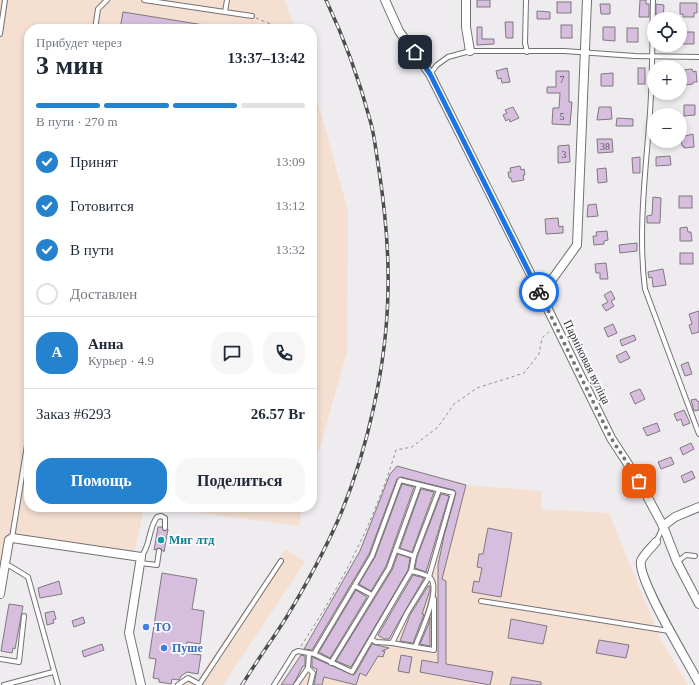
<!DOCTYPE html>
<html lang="ru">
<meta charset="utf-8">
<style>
body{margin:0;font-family:"Times New Roman",serif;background:#f6f6f7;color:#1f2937;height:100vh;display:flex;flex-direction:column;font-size:15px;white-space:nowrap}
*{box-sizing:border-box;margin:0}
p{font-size:13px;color:#747a83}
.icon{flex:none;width:22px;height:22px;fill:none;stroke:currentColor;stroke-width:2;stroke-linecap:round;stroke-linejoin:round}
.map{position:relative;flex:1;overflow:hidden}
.sheet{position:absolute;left:24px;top:24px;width:293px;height:488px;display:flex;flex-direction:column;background:#fff;border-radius:16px;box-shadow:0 2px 6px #0003}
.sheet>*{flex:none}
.buttons{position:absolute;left:647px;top:12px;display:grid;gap:8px}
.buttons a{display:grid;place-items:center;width:40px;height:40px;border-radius:50%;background:#fff;box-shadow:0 2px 6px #0003;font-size:20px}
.pin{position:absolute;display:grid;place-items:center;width:34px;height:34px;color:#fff;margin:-17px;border-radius:8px;box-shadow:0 2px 6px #0006}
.courier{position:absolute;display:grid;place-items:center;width:40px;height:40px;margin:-20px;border:3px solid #1a73e8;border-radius:50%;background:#fff;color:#222;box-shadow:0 1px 5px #0007}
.headline em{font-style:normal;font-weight:700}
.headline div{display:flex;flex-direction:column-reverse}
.headline{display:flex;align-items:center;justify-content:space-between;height:68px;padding:0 12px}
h1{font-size:26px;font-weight:700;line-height:30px}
.bar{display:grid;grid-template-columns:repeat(4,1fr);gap:6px 4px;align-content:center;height:48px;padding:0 12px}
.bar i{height:5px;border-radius:3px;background:#e0e1e3}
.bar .current{background:#2482ce}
.bar p{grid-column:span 4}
.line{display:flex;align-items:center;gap:10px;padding:0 12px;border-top:1px solid #e0e1e3}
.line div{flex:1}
.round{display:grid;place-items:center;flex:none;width:42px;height:42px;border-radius:16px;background:#f6f6f7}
ol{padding:0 12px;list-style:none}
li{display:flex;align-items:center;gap:12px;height:44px}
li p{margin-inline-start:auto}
li .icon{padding:4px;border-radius:50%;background:#2482ce;color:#fff;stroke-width:4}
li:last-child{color:#747a83}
li i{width:22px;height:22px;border:2px solid #e0e1e3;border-radius:50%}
.primary-button{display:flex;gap:8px;margin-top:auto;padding:8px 12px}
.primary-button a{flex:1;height:46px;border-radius:16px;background:#2482ce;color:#fff;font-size:16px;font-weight:700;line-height:46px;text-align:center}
.primary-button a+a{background:#f6f6f7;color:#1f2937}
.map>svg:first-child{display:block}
.industrial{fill:#f4dfd1}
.building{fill:#d7bdde;stroke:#7d7a7d}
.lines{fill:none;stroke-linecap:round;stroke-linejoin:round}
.service-casing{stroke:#737174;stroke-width:6}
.minor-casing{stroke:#737174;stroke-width:10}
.path{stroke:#918f91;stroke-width:1;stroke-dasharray:3 3;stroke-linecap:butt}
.service{stroke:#fff;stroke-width:4}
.minor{stroke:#fff;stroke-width:8}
.rail-casing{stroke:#4e4d4e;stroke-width:3.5}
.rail{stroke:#fcfafd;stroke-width:2;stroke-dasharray:6;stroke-linecap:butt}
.done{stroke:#757476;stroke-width:4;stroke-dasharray:0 7.2}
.route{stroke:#1a73e8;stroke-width:5}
.culture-dot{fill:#0f9aa8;stroke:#fcfafd;stroke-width:1.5}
.shop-dot{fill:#3f7fe0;stroke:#fcfafd;stroke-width:1.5}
.labels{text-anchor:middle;stroke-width:3.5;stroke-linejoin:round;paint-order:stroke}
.number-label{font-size:10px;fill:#5d565e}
.street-label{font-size:12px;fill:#343334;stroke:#fcfafd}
.culture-label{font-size:12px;font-weight:bold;fill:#0d838f;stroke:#fcfafd;text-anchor:start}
.shop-label{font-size:12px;font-weight:bold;fill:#366cbe;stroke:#fcfafd;text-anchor:start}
</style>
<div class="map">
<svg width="699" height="685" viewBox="0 0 699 685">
<rect width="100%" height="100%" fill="#efecf0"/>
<g class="industrial">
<polygon points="0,0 285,0 295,29 29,29 29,507 144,507 136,546 128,560 9,533 6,536 0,570"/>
<polygon points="312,81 348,211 347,352 312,475"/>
<polygon points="397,466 466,485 542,491 541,509 609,513 660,638 688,685 280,685 300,656 360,551 390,474"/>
<polygon points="158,507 302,507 299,526"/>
<polygon points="285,549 305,562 223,685 182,685 184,683 199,677"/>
</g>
<g class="building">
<rect x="477" y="0" width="13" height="7"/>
<polygon points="640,0 646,0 646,4 649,4 649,17 639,17"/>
<rect x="557" y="2" width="14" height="11"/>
<polygon points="680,3 697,3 697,13 694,13 694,17 683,17 683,14 680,14"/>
<polygon points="600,4 610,4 610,14 601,14"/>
<polygon points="656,4 664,5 663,19 656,18"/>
<polygon points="537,11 550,12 550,19 537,19"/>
<polygon points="123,12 210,26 210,29 120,29"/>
<polygon points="505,22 513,22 513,38 506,38"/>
<rect x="561" y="25" width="11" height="13"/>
<polygon points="477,27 482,27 482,39 494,39 494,44 477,45"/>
<polygon points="603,27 615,27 615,41 603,40"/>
<rect x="627" y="28" width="11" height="14"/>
<polygon points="683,32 694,32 694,44 683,44 681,34 683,34"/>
<polygon points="507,68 510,82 502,83 501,78 498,79 496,71"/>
<rect x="638" y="68" width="7" height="16"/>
<polygon points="692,69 693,72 696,71 697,82 693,82 693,84 685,85 684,70"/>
<polygon points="556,71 569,71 569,102 572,102 570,125 552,124 553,108 559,108 560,93 547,93 547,87 556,87"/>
<polygon points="613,73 613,86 601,86 601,74"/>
<polygon points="684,105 695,105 695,115 684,116"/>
<polygon points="513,107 519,118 510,122 509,119 506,121 503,115 507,113 505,110"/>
<polygon points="599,107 611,107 612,119 597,120"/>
<polygon points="617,118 633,119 633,126 616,126"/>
<polygon points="693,134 694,147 684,148 684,146 682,146 681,137"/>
<polygon points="597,139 612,139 613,152 598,153"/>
<polygon points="569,145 570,162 558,163 558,146"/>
<polygon points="670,156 671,165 656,166 656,157"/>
<polygon points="640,157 640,173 633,173 632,158"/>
<polygon points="520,166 521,170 524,169 525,175 523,175 524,180 512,182 511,178 509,178 508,172 511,172 510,168"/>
<polygon points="606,168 607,182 598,183 597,169"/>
<rect x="679" y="196" width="13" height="12"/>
<polygon points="653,197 661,198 660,223 647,223 647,216 652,215"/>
<polygon points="596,204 598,216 587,217 588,205"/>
<polygon points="558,218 559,227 563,226 563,233 546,234 545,219"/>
<polygon points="687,227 688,232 691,232 692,241 680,241 680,228"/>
<polygon points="607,231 608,240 604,241 604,244 594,245 593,236 597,236 596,232"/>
<polygon points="637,243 637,251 620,253 619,245"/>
<rect x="680" y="253" width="13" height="11"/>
<polygon points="606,263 608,279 600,279 600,273 596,273 595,264"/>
<polygon points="663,269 666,285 653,287 652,277 649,278 648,272"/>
<polygon points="611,291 615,299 611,301 614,306 606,311 602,305 608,302 604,295"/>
<polygon points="699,311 699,332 692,334 689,325 692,324 689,314"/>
<polygon points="613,324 617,333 608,337 604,328"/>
<polygon points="634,335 636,340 622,346 620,340"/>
<polygon points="626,351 630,358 620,363 616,356"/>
<polygon points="688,362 692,374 685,376 681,365"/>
<polygon points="640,389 645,399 635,404 630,393"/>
<polygon points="696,399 698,402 699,401 699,410 694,411 691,400"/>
<polygon points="684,410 690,423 683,426 681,419 677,421 674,414"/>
<polygon points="657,423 660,431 647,436 643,428"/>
<polygon points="691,443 694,449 683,455 680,448"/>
<polygon points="671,457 674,464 661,469 658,462"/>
<polygon points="397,466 466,485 442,579 446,581 446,664 493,672 490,685 420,672 422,660 438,663 438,565 444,536 456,493 454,490 401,477 397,479 369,554 312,650 304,649 360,551 390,474"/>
<polygon points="692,471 695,478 684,483 681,476"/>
<polygon points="402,484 414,487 386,566 371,591 359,584 375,557"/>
<polygon points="421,489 434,492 412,552 400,548"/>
<polygon points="441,494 449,496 426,572 415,568 417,557"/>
<polygon points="158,527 162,527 164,531 168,529 164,552 160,548 154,550"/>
<polygon points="488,528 512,533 501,597 472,592 474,581 479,582 482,568 477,567 479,554 483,554"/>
<polygon points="398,554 410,558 408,570 351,667 336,661 392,570"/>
<polygon points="162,573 197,579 192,609 204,611 200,644 187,642 185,653 201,655 198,674 187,672 181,676 179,680 172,679 171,684 159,682 159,679 153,678 156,659 149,658"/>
<polygon points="413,575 424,578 389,639 384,639 378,635"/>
<polygon points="59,581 62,594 40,598 38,588"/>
<polygon points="428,586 430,586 430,590 422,614 424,614 413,643 400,641 410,615"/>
<polygon points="356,590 367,597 330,658 319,652"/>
<polygon points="9,604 23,606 15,649 13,648 12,653 1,651"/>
<polygon points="54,611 56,619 53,620 54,623 47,625 45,613"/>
<polygon points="83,617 85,623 74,627 72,621"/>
<polygon points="430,617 430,646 420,644 429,623"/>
<polygon points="511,619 547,626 543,644 508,638"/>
<polygon points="599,640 629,645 626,658 596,653"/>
<polygon points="102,644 104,650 84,657 82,651"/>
<polygon points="372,644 389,648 382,651 385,651 383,657 378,656 366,676 360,673 356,685 324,677 322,685 314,685 317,669 312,667 312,657 353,675 355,674"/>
<polygon points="301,655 305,656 305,666 303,666 293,685 281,685"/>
<polygon points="401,655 412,657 409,673 398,671"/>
<polygon points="512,677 541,682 541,685 510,685"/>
</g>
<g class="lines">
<defs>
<g id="service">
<polyline points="144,0 252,16"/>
<polyline points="526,0 525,43 527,52"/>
<path d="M653,0c-1,41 0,83 -4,125 -4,52 -11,111 -4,164l54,145"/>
<polyline points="225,12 227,0"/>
<polyline points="95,29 98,9 107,0"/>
<polyline points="0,34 5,0"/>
<polyline points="430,74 437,65 448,57 470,51 564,51 635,56 699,57"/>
<polyline points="12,538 29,433"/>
<polyline points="656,542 663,527"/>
<polyline points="396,550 414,556"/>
<path d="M141,557c10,-12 7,-28 16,-40l4,-1 4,2v10"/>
<polyline points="677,562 686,555 695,556"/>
<polyline points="140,563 157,565 159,551"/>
<polyline points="4,565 10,566 28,577 58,685"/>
<polyline points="355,586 372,595"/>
<polyline points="481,601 669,631"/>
<polyline points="371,639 411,571 414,556 439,490"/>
<path d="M392,643l23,4c5,-13 28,-61 14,-70 -5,-3 -13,-5 -18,-6"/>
<polyline points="415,647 434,650 434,599"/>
<polyline points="0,659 19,662 24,616"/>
<polyline points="331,663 389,568 419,485"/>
<polyline points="308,668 313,673 310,685"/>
<polyline points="4,685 53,672"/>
<polyline points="178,685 188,678 199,684"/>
<polyline points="199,685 281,561"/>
<polyline points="274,685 294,653 298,651 314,654 352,672 371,639 376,642 392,643 407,613 429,577 453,493 400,480 372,556 314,654"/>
<polyline points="296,685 308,668 309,654"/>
</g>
<g id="minor">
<polyline points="385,0 399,31 430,74 541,295"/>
<polyline points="466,0 466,27 470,51"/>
<polyline points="587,0 577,245 541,295 611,438 639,481 663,526 677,562 699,604"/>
<polyline points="663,526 675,517 699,507"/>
<path d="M656,542c-4,5 -13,13 -15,19 -4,18 47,101 58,122"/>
<polyline points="0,594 9,540 12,538 141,557 129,633 141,685"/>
</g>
</defs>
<use href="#service" class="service-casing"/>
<use href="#minor" class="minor-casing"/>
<g class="path">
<polyline points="256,18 283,29"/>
<path d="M301,646c40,-60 74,-126 95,-196l16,-3 26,-20 16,-23 23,-16 47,-15 15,-19 3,-16 8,-7"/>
</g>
<use href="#service" class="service"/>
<use href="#minor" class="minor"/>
<defs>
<path id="rail" d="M242,685c14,-23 30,-45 44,-67 20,-33 38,-66 53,-100 29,-68 48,-155 49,-228 1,-40 -3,-80 -9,-120 -3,-16 -4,-34 -9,-50 -11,-41 -26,-82 -44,-120"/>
</defs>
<use href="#rail" class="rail-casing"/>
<use href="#rail" class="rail"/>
</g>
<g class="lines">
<polyline class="done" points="539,292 611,438 639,481"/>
<polyline class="route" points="415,52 430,74 539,292"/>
</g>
<circle class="culture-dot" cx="161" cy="540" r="4"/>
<g class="shop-dot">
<circle cx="146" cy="627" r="4"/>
<circle cx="164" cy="648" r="4"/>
</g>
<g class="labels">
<g class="number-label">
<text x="562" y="83">7</text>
<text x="562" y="120">5</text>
<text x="605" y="150">38</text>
<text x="564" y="158">3</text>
</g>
<g class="street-label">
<text transform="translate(587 362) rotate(64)" y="4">Парніковая вуліца</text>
</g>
<g class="culture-label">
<text x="169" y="544">Миг лтд</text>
</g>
<g class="shop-label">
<text x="154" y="631">ТО</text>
<text x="172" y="652">Пуше</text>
</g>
</g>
</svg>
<div class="buttons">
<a><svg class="icon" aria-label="locate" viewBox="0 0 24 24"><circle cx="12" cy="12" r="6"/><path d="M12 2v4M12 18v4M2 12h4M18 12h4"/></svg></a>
<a>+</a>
<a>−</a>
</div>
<div class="pin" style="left:639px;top:481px;background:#ea580c"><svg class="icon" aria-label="bag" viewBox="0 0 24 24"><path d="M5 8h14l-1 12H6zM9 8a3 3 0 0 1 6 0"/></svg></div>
<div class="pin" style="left:415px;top:52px;background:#1f2937"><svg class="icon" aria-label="home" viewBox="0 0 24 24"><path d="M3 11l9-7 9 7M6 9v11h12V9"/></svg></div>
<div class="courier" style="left:539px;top:292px"><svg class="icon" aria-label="bike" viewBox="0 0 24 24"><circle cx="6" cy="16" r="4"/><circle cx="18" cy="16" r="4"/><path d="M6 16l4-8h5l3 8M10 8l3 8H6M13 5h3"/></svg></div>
<section class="sheet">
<div class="headline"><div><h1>3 мин</h1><p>Прибудет через</p></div><em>13:37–13:42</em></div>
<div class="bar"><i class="current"></i><i class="current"></i><i class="current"></i><i></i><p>В пути · 270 m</p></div>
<ol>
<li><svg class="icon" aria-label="check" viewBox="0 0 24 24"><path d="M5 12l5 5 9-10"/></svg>Принят<p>13:09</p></li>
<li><svg class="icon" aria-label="check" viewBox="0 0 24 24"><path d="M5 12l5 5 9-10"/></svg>Готовится<p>13:12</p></li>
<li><svg class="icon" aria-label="check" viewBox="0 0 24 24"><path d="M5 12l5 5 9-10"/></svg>В пути<p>13:32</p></li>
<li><i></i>Доставлен</li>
</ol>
<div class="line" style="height:72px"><b class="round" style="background:#2482ce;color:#fff">А</b><div><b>Анна</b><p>Курьер · 4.9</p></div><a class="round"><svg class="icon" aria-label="chat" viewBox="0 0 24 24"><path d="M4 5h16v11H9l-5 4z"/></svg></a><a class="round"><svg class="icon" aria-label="phone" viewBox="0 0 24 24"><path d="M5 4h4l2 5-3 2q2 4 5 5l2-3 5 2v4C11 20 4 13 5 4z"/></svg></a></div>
<div class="line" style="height:52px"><div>Заказ #6293</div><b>26.57 Br</b></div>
<div class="primary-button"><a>Помощь</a><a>Поделиться</a></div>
</section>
</div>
